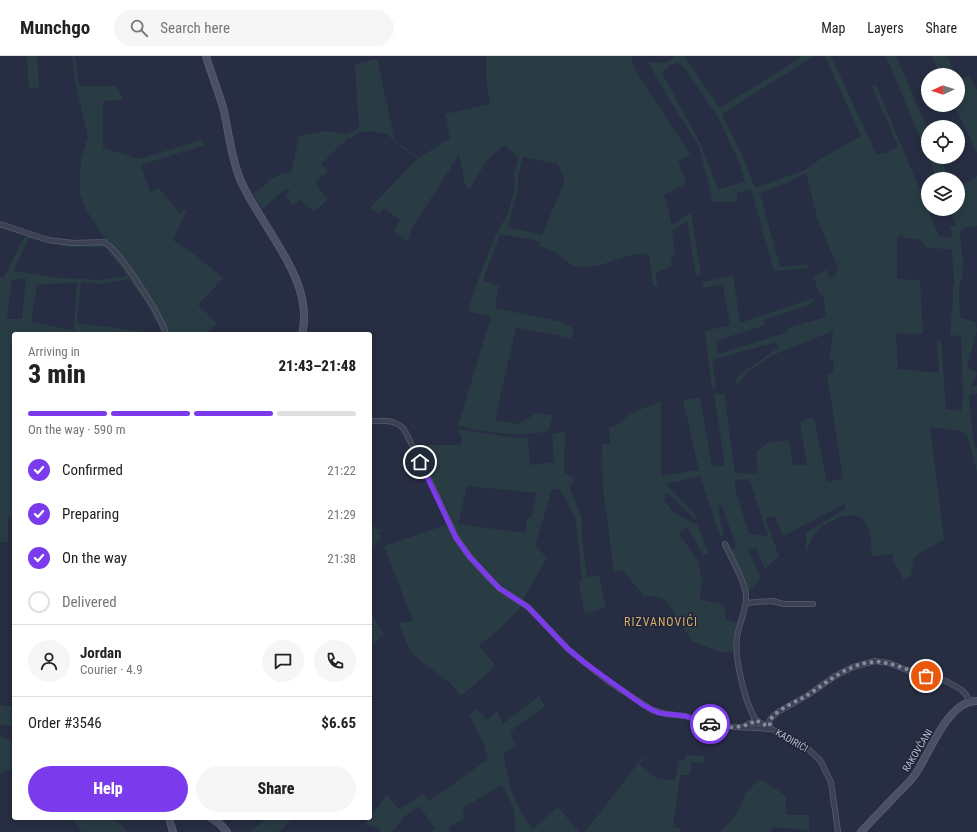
<!DOCTYPE html>
<meta charset="utf-8">
<style>
body{margin:0;font-family:"Roboto Condensed",sans-serif;background:#f6f6f6;color:#222;height:100vh;display:flex;flex-direction:column;font-size:15px;white-space:nowrap}
*{box-sizing:border-box;margin:0}
p{font-size:13px;color:#767676}
.icon{flex:none;width:22px;height:22px;fill:none;stroke:currentColor;stroke-width:2;stroke-linecap:round;stroke-linejoin:round}
.map{position:relative;flex:1;overflow:hidden}
.side{position:absolute;left:12px;top:276px;width:360px;height:488px;display:flex;flex-direction:column;background:#fff;border-radius:4px;box-shadow:0 2px 10px #0003}
.side>*{flex:none}
.needle{width:26px;rotate:267deg}
.fabs{position:absolute;left:921px;top:12px;display:grid;gap:8px}
.fabs a{display:grid;place-items:center;width:44px;height:44px;border-radius:50%;background:#fff;box-shadow:0 2px 10px #0003;font-size:20px}
.pin{position:absolute;display:grid;place-items:center;width:34px;height:34px;color:#fff;margin:-17px;border:2px solid #fff;border-radius:50%;box-shadow:0 1px 4px #0007}
.courier{position:absolute;display:grid;place-items:center;width:40px;height:40px;margin:-20px;border:3px solid #7c3aed;border-radius:50%;background:#fff;color:#222;box-shadow:0 1px 5px #0007}
.overview em{font-style:normal;font-weight:800}
.overview div{display:flex;flex-direction:column-reverse}
.overview{display:flex;align-items:center;justify-content:space-between;height:68px;padding:0 16px}
h1{font-size:26px;font-weight:800;line-height:30px}
.bar{display:grid;grid-template-columns:repeat(4,1fr);gap:6px 4px;align-content:center;height:48px;padding:0 16px}
.bar i{height:5px;border-radius:3px;background:#e0e0e0}
.bar .on{background:#7c3aed}
.bar p{grid-column:span 4}
.line{display:flex;align-items:center;gap:10px;padding:0 16px;border-top:1px solid #e0e0e0}
.line div{flex:1}
.round{display:grid;place-items:center;flex:none;width:42px;height:42px;border-radius:21px;background:#f6f6f6}
ol{padding:0 16px;list-style:none}
li{display:flex;align-items:center;gap:12px;height:44px}
li p{margin-inline-start:auto}
li .icon{padding:4px;border-radius:50%;background:#7c3aed;color:#fff;stroke-width:4}
li:last-child{color:#767676}
li i{width:22px;height:22px;border:2px solid #e0e0e0;border-radius:50%}
.primary-button{display:flex;gap:8px;margin-top:auto;padding:8px 16px}
.primary-button a{flex:1;height:46px;border-radius:24px;background:#7c3aed;color:#fff;font-size:16px;font-weight:800;line-height:46px;text-align:center}
.primary-button a+a{background:#f6f6f6;color:#222}
header{display:flex;align-items:center;gap:24px;box-sizing:border-box;height:56px;padding:0 20px;background:#fff;border-bottom:1px solid #e0e0e0}
header strong{font-size:19px}
nav{display:flex;gap:22px;margin-inline-start:auto;font-size:14px}
.search{width:280px;height:36px;background:#f6f6f6;display:flex;align-items:center;gap:10px;box-sizing:border-box;padding:0 14px;border-radius:22px;color:#767676;font-size:15px}
.map>svg:first-child{display:block}
.green{fill:#293c44;fill-rule:evenodd}
.lines{fill:none;stroke-linecap:round;stroke-linejoin:round}
.street-casing{stroke:#575b6d;stroke-width:6}
.secondary-casing{stroke:#575b6d;stroke-width:8}
.street{stroke:#3c4153;stroke-width:4.5}
.secondary{stroke:#4a4f66;stroke-width:6}
.done{stroke:#868b9d;stroke-width:4;stroke-dasharray:0 7.2}
.route{stroke:#7c3aed;stroke-width:5}
.labels{text-anchor:middle;stroke-width:3;stroke-linejoin:round;paint-order:stroke}
.street-label{font-size:10px;fill:#b9bdcd;stroke:#202539}
.quarter-label{font-size:12px;letter-spacing:1px;fill:#d7af6a;stroke:#202539}
</style>
<header>
<strong>Munchgo</strong>
<div class="search"><svg class="icon" aria-label="search" viewBox="0 0 24 24"><circle cx="10" cy="10" r="6"/><path d="M15 15l6 6"/></svg>Search here</div>
<nav><a>Map</a><a>Layers</a><a>Share</a></nav>
</header>
<div class="map">
<svg width="977" height="776" viewBox="0 0 977 776">
<rect width="100%" height="100%" fill="#272e43"/>
<g class="green">
<polygon points="27,0 37,0 39,32 29,33"/>
<path d="M72,0h3l4,30h38l6,14 -20,1v47l37,11 61,-19 3,5 -63,20 9,27 9,-4 20,25 8,-4 -14,31 23,16 27,22 -25,27 19,18 -10,11h-44l-16,-30 -18,-25 -27,5 -21,-2 -4,41 84,11h-147v183h-6v25h-8v-265l4,1 17,-35 7,-10 22,7 58,3 -23,-35 -5,-14v-18l1,-17 7,-22 -12,-51zM29,182l23,6 18,3h35l22,29 -25,4 -42,-2 -47,-7zM26,222l-4,41h-15l5,-39zM77,227l-3,47 -43,-8 6,-38z"/>
<path d="M486,0h145l4,14 55,84 -12,7 8,22 -22,12 8,30 19,-12 10,62 -5,1 -9,-55 -15,10 3,26h-4l1,9 -16,7 1,13h-4l-4,-32c-25,-3 -47,16 -69,13 -10,-1 -16,-9 -24,-14 -6,-3 -12,-5 -17,-8l1,-4 -40,-7 -17,46 16,6 -4,22 67,14 12,7 -3,9 -55,-11 -21,93 23,4 19,-11 16,3 -5,15c-30,7 -61,1 -90,-5l33,-109 -23,-6 11,-34 18,-44 11,-20 7,-27 -1,-13 5,-15 -14,-13 -18,15 -18,30 -4,-6 -6,-29 -48,74 -1,9 -4,3 -12,-11 6,-10 -16,-12 -5,6 -9,-6 47,-49 -2,-3 -13,-8 -15,-14 -17,-3 -11,1 -8,7 -3,-1 -27,26 7,7 -13,12 13,16 -14,13 -15,-13 -6,6 -8,-9 5,-5 -3,-3 -25,21 -9,-15 16,-12 -1,-2 13,-6 10,-2 8,-36 26,-5 22,3 12,-6 -4,-64 22,-5 17,78 3,5 22,16 31,-20 -5,-24 45,-10 -4,-25zM523,101l35,7 7,17 -23,54 -34,-8 10,-38v-14z"/>
<path d="M675,0h9l36,52 80,-50 -1,-2h15l-92,58 23,48 10,26 50,-18 17,-12 39,-22 -36,-80h6l45,98 9,-1 13,-7 -26,-59 4,-2 63,151 13,1 -2,-11 6,-1 -7,-16h9v-22l19,-11v50l-12,2 -5,4 3,30 -1,17 -3,7 1,32 15,4 2,8 -10,37 10,6 -7,14 7,-1v7l-8,2 5,52 3,1v25l-9,-36 -7,-6 -31,-4 14,112 -30,18 -3,18 -7,5 -11,-20 -1,-6 -20,2c-1,-11 0,-27 -8,-36 -10,-12 -39,1 -47,11 -5,6 -8,14 -11,22v-20l40,-25 -2,-4 -61,32 -8,-20 -10,2 14,38 -14,13 -9,-21 -8,1 13,30 -13,13 -18,-39 6,-7 -14,-41 -4,2 6,30 -4,-1 -20,-60 -34,8 32,33 -3,2 -28,-26 -3,7 8,11 26,15 11,28 -6,1 -16,-28 -8,7 19,27 4,19 -2,19 24,6 2,15 11,3 -3,13 -1,15 -6,1h-7l-28,-11 -26,-41c-8,-4 -14,-4 -22,-4l-22,-26 -8,1 -11,-82 -1,-45h8l-1,-16c9,-2 14,-9 22,-14 9,-5 20,-9 30,-12v74l38,-6 -16,-70 17,-2 12,69 13,-2 -11,-70 10,-2 11,80 23,1 -2,-22 11,-9 22,-3 4,25h14l-7,-42 8,-5 6,1 13,63 16,-3 -16,-105 6,-2 1,-12 -5,1 4,-30 -60,24 -25,17 -9,11 -4,1 2,-6 5,-5 36,-25 -1,-6 -65,18 4,28 -4,1 -7,-58 25,-6 -7,-41 -20,4 -1,-6 31,-6 7,47 76,-26 -6,8 -47,15 2,5 -49,16 2,13 70,-22 -1,-4 39,-11 -3,-22h-3l-7,-19 14,-6 3,10 9,-10 -21,-49 -12,-48 -22,11 -24,9 20,74 27,-3 1,4 -34,3 -23,-82 -14,4v9h-24l-14,-56 -30,-47 -21,-37 18,1zM678,7l6,4 34,50 21,45 6,20 -27,7 -18,-46 -38,-70 8,-8zM901,177l4,5 16,2 5,7 26,3 2,32 -4,53 11,1 2,61 -2,14 -15,-2 -5,-69h-4l2,33 -41,-4 -2,-36 27,1 -3,-54 -23,-1v-41zM749,423l19,56v1l-19,-2 -13,-42 -1,-12z"/>
<polygon points="886,0 896,0 928,74 928,101"/>
<polygon points="932,0 947,0 956,19 940,19"/>
<polygon points="969,19 977,34 977,97 954,49 958,49 958,24"/>
<polygon points="928,101 940,101 949,123 937,123"/>
<path d="M457,373l51,8 20,1 2,27 24,-3 -2,-28 13,-3 -1,41 11,8 -6,6 13,32v19l5,41 12,-3 7,32 -21,7 -6,-31 3,-2 -6,-61 -7,-15 -10,-16h-7l-17,56 12,13 -24,42 -27,-19 -21,-21 -11,-14 -6,-11 -10,-25 -32,-65h42l3,-1 1,-7zM467,430l70,7 -5,24 -5,1 -2,15 -67,-9z"/>
<polygon points="370,468 379,474 383,473 383,475 379,476 381,482 370,494"/>
<polygon points="449,468 456,482 489,524 523,549 506,567 479,590 496,610 461,640 449,626 419,604 411,595 404,581 399,567 413,565 384,490"/>
<polygon points="370,555 384,578 370,591"/>
<path d="M539,640l6,10 -35,26 6,14 -13,8 8,36 11,24 11,15 25,-22 21,25h-65c4,-18 -3,-33 -13,-47l-38,23 1,11 -15,8v5h-18l4,-4 -16,-22 -14,10 -13,16h-12l-1,-4 -15,-4 6,-6v-2l17,-21 12,14 24,-15 6,7 59,-42 -4,-15 -15,-29 7,-5 8,5 1,6 12,-10 6,13z"/>
<polygon points="0,649 14,651 14,671 0,668"/>
<polygon points="0,680 14,686 14,712 0,717"/>
<polygon points="686,699 705,700 704,707 692,706 689,719 680,719 673,771 681,772 680,776 585,776 643,701 644,703 639,708 658,723 675,724 679,704 684,705"/>
<polygon points="760,723 786,740 786,759 809,759 809,774 772,771 771,776 719,776 731,765 741,751 745,737"/>
<polygon points="71,762 114,762 128,776 82,776"/>
<polygon points="269,762 294,762 279,776 248,776"/>
</g>
<g class="lines">
<defs>
<g id="street">
<path d="M0,168l48,16 26,3 30,-1c14,6 58,75 62,92"/>
<path d="M370,365c13,0 24,-2 34,8l27,54 25,54 13,19 21,23 9,9 29,19 40,42 17,14 23,18 44,29 14,4 19,2 32,10 54,3 18,8 17,10 14,13 11,22 7,50"/>
<path d="M725,488c6,14 20,37 21,51 1,14 -7,28 -9,42 -3,20 8,67 19,83l-11,6"/>
<polyline points="746,547 772,545 784,548 813,548"/>
<polyline points="756,664 762,668 770,670"/>
<polyline points="771,673 769,666 771,662 778,656 808,639 835,620 853,611 875,605 889,607 907,614 946,625 962,634 967,640 970,646"/>
</g>
<g id="secondary">
<path d="M206,0c5,18 13,36 18,55 5,23 7,46 16,68 19,46 76,101 62,155"/>
<polyline points="169,762 173,776"/>
<polyline points="211,762 220,768 227,776"/>
<path d="M861,776c12,-13 24,-25 36,-38 6,-6 12,-11 17,-18 15,-20 33,-76 63,-75"/>
</g>
</defs>
<use href="#street" class="street-casing"/>
<use href="#secondary" class="secondary-casing"/>
<use href="#street" class="street"/>
<use href="#secondary" class="secondary"/>
</g>
<g class="lines">
<path class="done" d="M710,668c16,4 32,6 46,-4l6,4 8,2c-1,-5 1,-8 4,-11 9,-8 22,-13 32,-19 21,-13 41,-32 67,-34 14,-2 39,10 53,14"/>
<polyline class="route" points="420,406 456,482 469,500 499,532 528,551 568,593 585,607 643,649 659,657 685,660 710,668"/>
</g>
<g class="labels">
<g class="street-label">
<text transform="translate(792 684) rotate(30)" y="4">KADIRIĆI</text>
<text transform="translate(917 694) rotate(-59)" y="4">RAKOVČANI</text>
</g>
<g class="quarter-label">
<text x="661" y="570">RIZVANOVIĆI</text>
</g>
</g>
</svg>
<div class="fabs">
<a><svg class="needle" viewBox="-14 -14 28 28"><path d="M0-13l5 13h-10z" fill="#e53935"/><path d="M0 13l5-13h-10z" fill="#767676"/></svg></a>
<a><svg class="icon" aria-label="locate" viewBox="0 0 24 24"><circle cx="12" cy="12" r="6"/><path d="M12 2v4M12 18v4M2 12h4M18 12h4"/></svg></a>
<a><svg class="icon" aria-label="layers" viewBox="0 0 24 24"><path d="M12 4l9 5-9 5-9-5zM3 14l9 5 9-5"/></svg></a>
</div>
<div class="pin" style="left:926px;top:620px;background:#ea580c"><svg class="icon" aria-label="bag" viewBox="0 0 24 24"><path d="M5 8h14l-1 12H6zM9 8a3 3 0 0 1 6 0"/></svg></div>
<div class="pin" style="left:420px;top:406px;background:#1f2937"><svg class="icon" aria-label="home" viewBox="0 0 24 24"><path d="M3 11l9-7 9 7M6 9v11h12V9"/></svg></div>
<div class="courier" style="left:710px;top:668px"><svg class="icon" aria-label="car" viewBox="0 0 24 24"><path d="M5 17H2v-5l4-1 3-4h7l3 4 3 1v5h-3M9 17h6M6 11h13"/><circle cx="7" cy="17" r="2"/><circle cx="17" cy="17" r="2"/></svg></div>
<section class="side">
<div class="overview"><div><h1>3 min</h1><p>Arriving in</p></div><em>21:43–21:48</em></div>
<div class="bar"><i class="on"></i><i class="on"></i><i class="on"></i><i></i><p>On the way · 590 m</p></div>
<ol>
<li><svg class="icon" aria-label="check" viewBox="0 0 24 24"><path d="M5 12l5 5 9-10"/></svg>Confirmed<p>21:22</p></li>
<li><svg class="icon" aria-label="check" viewBox="0 0 24 24"><path d="M5 12l5 5 9-10"/></svg>Preparing<p>21:29</p></li>
<li><svg class="icon" aria-label="check" viewBox="0 0 24 24"><path d="M5 12l5 5 9-10"/></svg>On the way<p>21:38</p></li>
<li><i></i>Delivered</li>
</ol>
<div class="line" style="height:72px"><a class="round"><svg class="icon" aria-label="person" viewBox="0 0 24 24"><circle cx="12" cy="8" r="4"/><path d="M4 21q1-7 8-7t8 7"/></svg></a><div><b>Jordan</b><p>Courier · 4.9</p></div><a class="round"><svg class="icon" aria-label="chat" viewBox="0 0 24 24"><path d="M4 5h16v11H9l-5 4z"/></svg></a><a class="round"><svg class="icon" aria-label="phone" viewBox="0 0 24 24"><path d="M5 4h4l2 5-3 2q2 4 5 5l2-3 5 2v4C11 20 4 13 5 4z"/></svg></a></div>
<div class="line" style="height:52px"><div>Order #3546</div><b>$6.65</b></div>
<div class="primary-button"><a>Help</a><a>Share</a></div>
</section>
</div>
